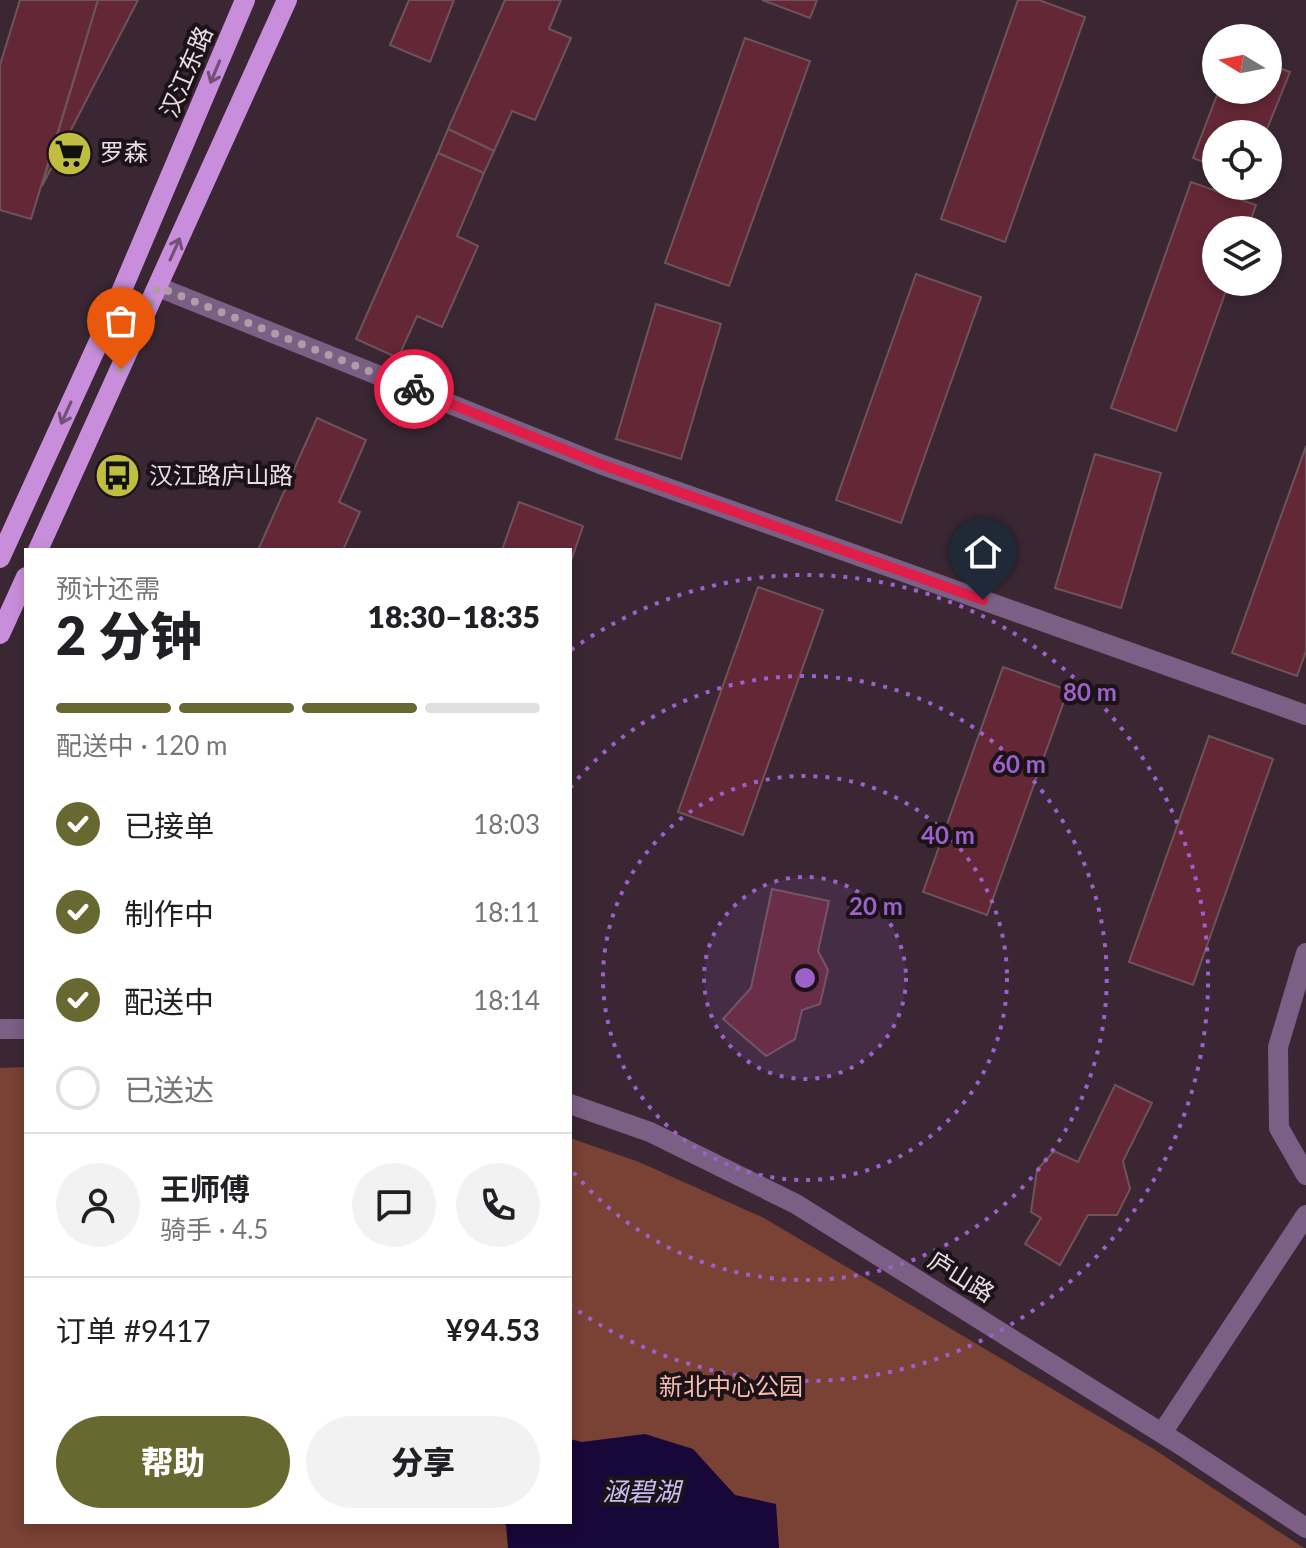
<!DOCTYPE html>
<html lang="zh">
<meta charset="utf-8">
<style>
body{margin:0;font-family:Lato,"Noto Sans SC",sans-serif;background:#f2f2f2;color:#202124;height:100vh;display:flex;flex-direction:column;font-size:30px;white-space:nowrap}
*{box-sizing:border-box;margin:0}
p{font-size:26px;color:#757577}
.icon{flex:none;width:44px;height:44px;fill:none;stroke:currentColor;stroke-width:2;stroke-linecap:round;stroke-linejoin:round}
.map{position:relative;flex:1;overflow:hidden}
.side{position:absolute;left:24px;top:548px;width:548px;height:976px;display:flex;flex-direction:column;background:#fff;border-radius:0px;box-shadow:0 4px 12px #0003}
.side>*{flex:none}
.needle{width:52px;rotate:280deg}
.tools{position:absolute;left:1202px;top:24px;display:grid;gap:16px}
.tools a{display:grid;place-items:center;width:80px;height:80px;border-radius:50%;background:#fff;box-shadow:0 4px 12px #0003;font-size:40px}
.pin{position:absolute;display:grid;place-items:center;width:68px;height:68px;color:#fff;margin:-82px -34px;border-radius:50% 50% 50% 0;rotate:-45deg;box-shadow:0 0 8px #0007}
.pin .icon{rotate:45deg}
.courier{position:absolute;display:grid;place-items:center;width:80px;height:80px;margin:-40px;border:6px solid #e11d48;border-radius:50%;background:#fff;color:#222;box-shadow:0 2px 10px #0007}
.summary em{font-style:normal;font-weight:800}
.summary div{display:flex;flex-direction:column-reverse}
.summary{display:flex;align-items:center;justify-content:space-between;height:136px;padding:0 32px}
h1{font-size:52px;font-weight:800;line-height:60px}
.bar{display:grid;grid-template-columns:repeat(4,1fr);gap:12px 8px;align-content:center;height:96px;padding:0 32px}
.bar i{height:10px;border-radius:6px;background:#e0e0e0}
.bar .active{background:#686831}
.bar p{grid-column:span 4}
.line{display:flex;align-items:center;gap:20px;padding:0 32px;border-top:2px solid #e0e0e0}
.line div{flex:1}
.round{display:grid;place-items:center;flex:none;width:84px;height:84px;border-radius:42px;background:#f2f2f2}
ol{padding:0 32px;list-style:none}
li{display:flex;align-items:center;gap:24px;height:88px}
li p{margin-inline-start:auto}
li .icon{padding:8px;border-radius:50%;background:#686831;color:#fff;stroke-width:4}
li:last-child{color:#757577}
li i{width:44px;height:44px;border:4px solid #e0e0e0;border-radius:50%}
.primary-button{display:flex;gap:16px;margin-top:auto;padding:16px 32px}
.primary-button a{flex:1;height:92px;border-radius:48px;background:#686831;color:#fff;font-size:32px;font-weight:800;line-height:92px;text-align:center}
.primary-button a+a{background:#f2f2f2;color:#202124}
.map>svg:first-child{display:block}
.green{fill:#7a4135}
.water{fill:#180739}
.building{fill:#642736;stroke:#6d5458;stroke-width:2}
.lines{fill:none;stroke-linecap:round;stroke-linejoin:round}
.minor{stroke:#7b5f85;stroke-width:20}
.major{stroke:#c88edc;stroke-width:20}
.oneway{stroke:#72507a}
.done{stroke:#ac9da7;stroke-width:8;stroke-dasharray:0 14.4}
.route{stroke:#e11d48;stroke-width:10}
.ring{fill:none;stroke:#9c61ca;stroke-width:4;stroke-dasharray:4 8}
.labels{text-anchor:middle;stroke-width:8;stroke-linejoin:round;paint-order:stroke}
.street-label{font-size:24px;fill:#eadde5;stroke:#1c1318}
.poi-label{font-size:24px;fill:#eadde5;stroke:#1c1318;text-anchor:start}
.park-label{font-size:24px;fill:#f8bdb0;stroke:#1c1318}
.water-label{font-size:26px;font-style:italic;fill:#c7bff2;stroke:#1c1318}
.centre{fill:#9c61ca;stroke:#1c1318;stroke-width:4}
.ring-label{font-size:24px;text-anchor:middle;font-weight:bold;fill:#9c61ca;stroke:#1c1318;stroke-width:8;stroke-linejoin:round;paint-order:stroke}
</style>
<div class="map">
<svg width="1306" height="1548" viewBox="0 0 1306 1548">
<rect width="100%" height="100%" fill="#3a2733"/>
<polygon class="green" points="26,1067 26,1522 570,1522 570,1138 639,1162 764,1218 1152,1448 1304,1548 0,1548 0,1068"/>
<polygon class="water" points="645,1434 693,1449 735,1495 776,1504 779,1548 508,1548 506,1525 502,1522 570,1522 570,1439 582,1442"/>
<g class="building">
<polygon points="20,0 98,0 31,219 0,210 0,65"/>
<polygon points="98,0 138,0 42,186"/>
<polygon points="409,0 454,0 430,62 390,45"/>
<polygon points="505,0 561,0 549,29 571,38 535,120 512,111 494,151 448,129"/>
<polygon points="762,0 817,0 810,18"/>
<polygon points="1018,0 1039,0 1085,17 1005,242 941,219"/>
<polygon points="745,38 810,61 729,286 665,263"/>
<polygon points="1268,63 1290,72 1265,134 1216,134 1216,167 1193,158 1219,90 1268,90"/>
<polygon points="448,129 494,151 484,173 438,153"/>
<polygon points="438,153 484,173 457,236 478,246 442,327 417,316 398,358 356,339"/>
<polygon points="1191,182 1256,205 1247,230 1216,230 1216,282 1229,282 1176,431 1111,408"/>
<polygon points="916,274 981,297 901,523 836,500"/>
<polygon points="656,304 721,324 681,459 616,439"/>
<polygon points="317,418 366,440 339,502 360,512 343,550 258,550"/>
<polygon points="1306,446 1306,651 1297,676 1232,653"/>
<polygon points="1095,454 1161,473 1121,608 1055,588"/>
<polygon points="519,502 583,526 570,564 570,550 502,550"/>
<polygon points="758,587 823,610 743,835 678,812"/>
<polygon points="1003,667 1068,690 987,915 923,892"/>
<polygon points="1209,736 1273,759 1193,985 1129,962"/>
<polygon points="772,889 829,901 818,951 828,970 820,1004 802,1010 795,1039 766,1056 723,1019 751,988"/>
<polygon points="1115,1085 1152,1103 1123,1161 1130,1189 1117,1215 1088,1215 1060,1265 1025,1244 1041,1218 1031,1212 1037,1170 1054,1151 1078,1162"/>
</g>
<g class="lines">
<g class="minor">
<polyline points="158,287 600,464 1306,715"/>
<polyline points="1306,953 1278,1047 1279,1128 1306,1175"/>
<polyline points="0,1029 26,1029"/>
<polyline points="570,1104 650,1132 796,1204 1179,1444 1306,1528"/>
<polyline points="1162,1433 1306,1215"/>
</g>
<g class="major">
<polyline points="38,550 287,0"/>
<polyline points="0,558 116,304 245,0"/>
<polyline points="0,634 26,577"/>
</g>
</g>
<defs><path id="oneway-shaft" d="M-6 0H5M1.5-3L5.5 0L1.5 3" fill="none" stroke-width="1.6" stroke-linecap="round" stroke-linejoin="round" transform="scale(2)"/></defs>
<g class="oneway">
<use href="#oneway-shaft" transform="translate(215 72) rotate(113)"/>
<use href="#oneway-shaft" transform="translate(175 249) rotate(-66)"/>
<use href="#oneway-shaft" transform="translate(66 413) rotate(114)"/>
</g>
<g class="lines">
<polyline class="done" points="121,369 158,287 414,389"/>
<polyline class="route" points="414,389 600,464 983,600"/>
</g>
<circle cx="805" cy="978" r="101" fill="#9c61ca" fill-opacity=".12"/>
<g class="ring">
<circle cx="805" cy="978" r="101"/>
<circle cx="805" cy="978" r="202"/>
<path d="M570 788A302 302 0 1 1 570 1168"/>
<path d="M571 650A403 403 0 1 1 571 1306"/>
</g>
<defs>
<symbol id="supermarket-disc" viewBox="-11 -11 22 22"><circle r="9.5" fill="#c0be40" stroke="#1c1318"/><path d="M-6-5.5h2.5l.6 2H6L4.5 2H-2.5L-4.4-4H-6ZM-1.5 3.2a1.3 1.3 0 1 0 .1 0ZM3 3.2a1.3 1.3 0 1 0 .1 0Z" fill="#111"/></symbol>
<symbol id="bus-disc" viewBox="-11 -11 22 22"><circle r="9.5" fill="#c0be40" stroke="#1c1318"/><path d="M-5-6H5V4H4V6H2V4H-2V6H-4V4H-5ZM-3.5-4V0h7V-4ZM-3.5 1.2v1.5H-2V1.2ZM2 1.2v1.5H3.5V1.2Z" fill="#111"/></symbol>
</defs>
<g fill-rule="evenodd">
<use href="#supermarket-disc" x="44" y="128" width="51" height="51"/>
<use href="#bus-disc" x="92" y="450" width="51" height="51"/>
</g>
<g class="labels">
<g class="street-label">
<text transform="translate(187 72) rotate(-67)" y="8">汉江东路</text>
<text transform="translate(961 1277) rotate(32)" y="8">庐山路</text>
</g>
<g class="poi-label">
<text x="100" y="161">罗森</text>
<text x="149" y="484">汉江路庐山路</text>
</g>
<g class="park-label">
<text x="731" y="1395">新北中心公园</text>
</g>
<g class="water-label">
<text x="641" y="1501">涵碧湖</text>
</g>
</g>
<circle cx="805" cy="978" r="12" class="centre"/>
<g class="ring-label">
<text x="1090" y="701">80 m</text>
<text x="1019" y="773">60 m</text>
<text x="948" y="844">40 m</text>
<text x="876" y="915">20 m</text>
</g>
</svg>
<div class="tools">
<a><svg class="needle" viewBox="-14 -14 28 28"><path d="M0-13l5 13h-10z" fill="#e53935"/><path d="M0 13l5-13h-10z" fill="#757577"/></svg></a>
<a><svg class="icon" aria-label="locate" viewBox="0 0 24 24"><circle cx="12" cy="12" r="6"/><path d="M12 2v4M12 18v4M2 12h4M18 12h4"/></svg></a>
<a><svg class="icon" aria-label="layers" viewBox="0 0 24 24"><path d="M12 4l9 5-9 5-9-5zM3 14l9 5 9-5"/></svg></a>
</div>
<div class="pin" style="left:121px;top:369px;background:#ea580c"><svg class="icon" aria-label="bag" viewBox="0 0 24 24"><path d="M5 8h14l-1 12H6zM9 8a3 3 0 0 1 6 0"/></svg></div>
<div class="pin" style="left:983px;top:600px;background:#1f2937"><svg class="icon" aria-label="home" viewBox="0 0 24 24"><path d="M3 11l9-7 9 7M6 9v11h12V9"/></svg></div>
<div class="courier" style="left:414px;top:389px"><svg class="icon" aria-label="bike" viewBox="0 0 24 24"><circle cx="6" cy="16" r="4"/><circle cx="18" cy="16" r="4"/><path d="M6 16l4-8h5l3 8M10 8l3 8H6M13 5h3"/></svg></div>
<section class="side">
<div class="summary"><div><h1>2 分钟</h1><p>预计还需</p></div><em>18:30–18:35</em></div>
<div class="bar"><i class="active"></i><i class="active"></i><i class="active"></i><i></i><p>配送中 · 120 m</p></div>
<ol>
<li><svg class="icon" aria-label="check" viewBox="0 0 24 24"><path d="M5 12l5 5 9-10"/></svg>已接单<p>18:03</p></li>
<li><svg class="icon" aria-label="check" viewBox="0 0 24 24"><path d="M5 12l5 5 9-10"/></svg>制作中<p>18:11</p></li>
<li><svg class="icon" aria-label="check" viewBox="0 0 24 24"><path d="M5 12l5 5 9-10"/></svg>配送中<p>18:14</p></li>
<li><i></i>已送达</li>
</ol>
<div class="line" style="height:144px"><a class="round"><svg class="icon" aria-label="person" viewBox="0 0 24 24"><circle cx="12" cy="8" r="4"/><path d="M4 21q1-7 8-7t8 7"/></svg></a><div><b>王师傅</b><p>骑手 · 4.5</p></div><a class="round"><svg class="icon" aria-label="chat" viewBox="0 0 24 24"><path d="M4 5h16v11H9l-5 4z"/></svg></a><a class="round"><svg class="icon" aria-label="phone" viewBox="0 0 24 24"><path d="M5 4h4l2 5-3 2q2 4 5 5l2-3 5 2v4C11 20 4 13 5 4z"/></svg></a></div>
<div class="line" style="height:104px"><div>订单 #9417</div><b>¥94.53</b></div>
<div class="primary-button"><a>帮助</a><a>分享</a></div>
</section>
</div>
